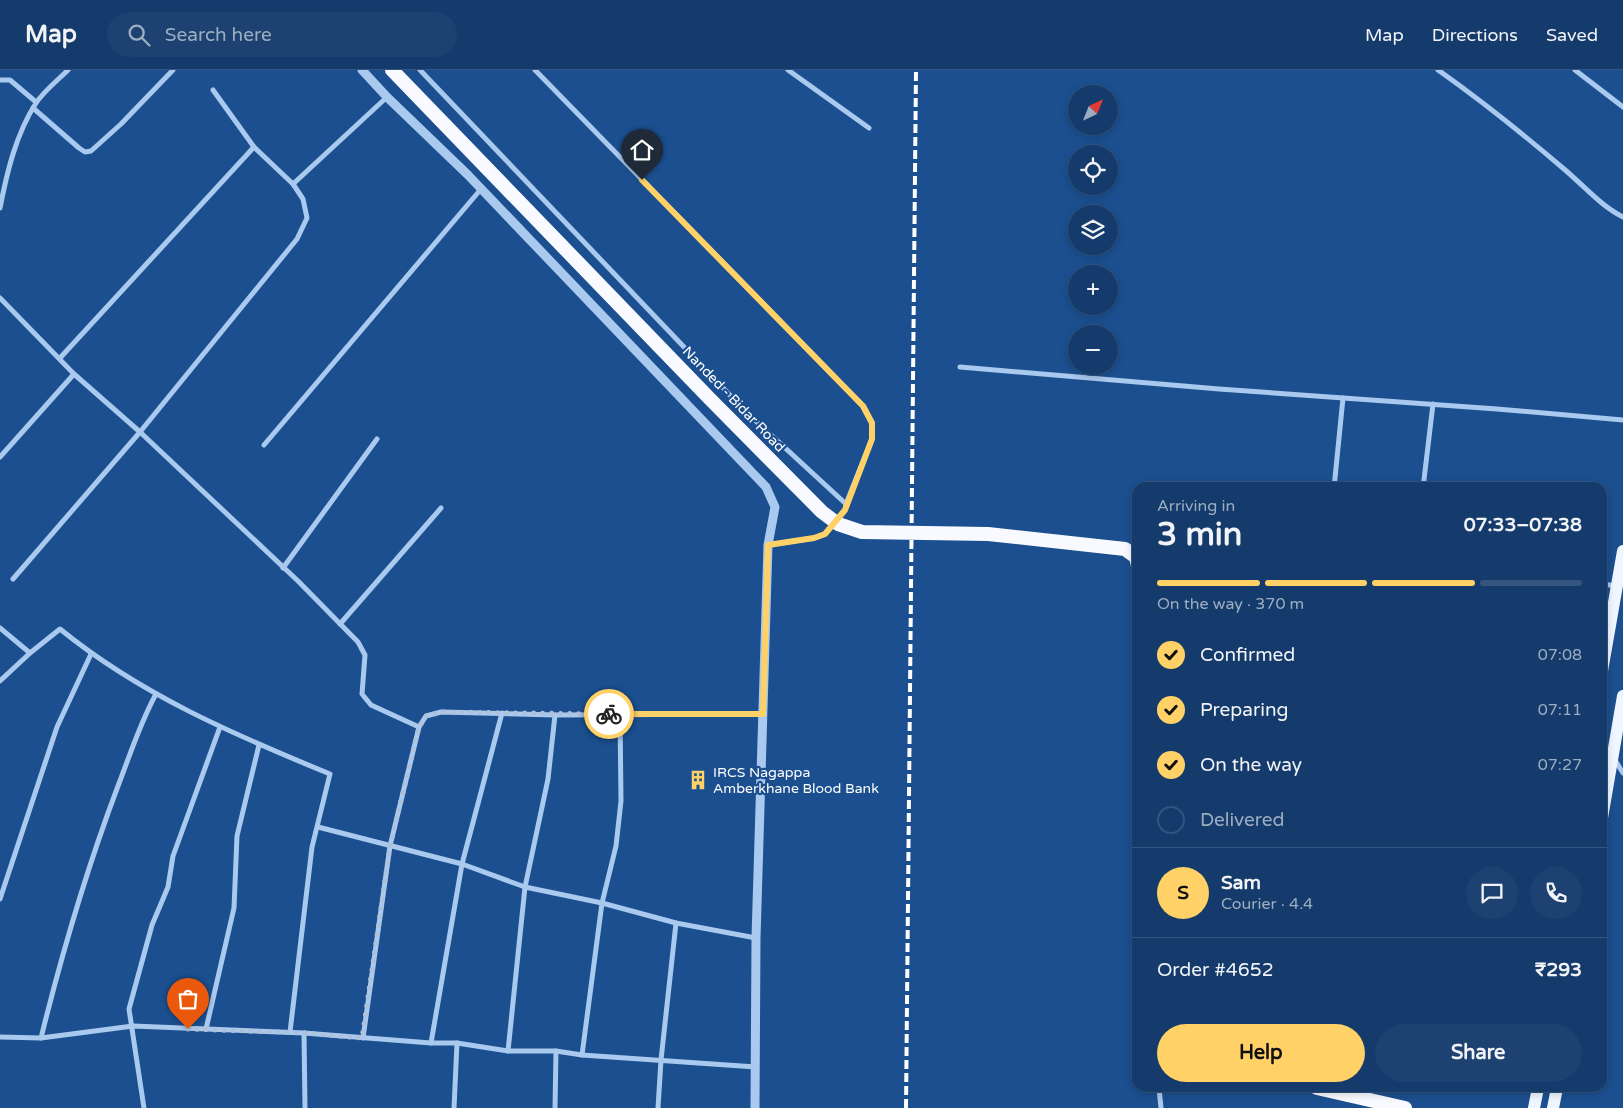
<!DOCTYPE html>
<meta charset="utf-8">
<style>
body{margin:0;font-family:"Varela Round",sans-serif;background:#1d4271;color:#f1f3f6;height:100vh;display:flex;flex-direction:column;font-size:19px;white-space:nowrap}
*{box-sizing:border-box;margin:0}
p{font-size:16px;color:#9dadc1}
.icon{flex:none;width:28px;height:28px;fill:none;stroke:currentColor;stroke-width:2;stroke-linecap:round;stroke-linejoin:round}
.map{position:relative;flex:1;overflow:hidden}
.side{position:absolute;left:1132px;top:412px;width:475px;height:610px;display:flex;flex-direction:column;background:#143b6b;border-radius:15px;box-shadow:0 2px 8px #0003,0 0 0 1px #33557e}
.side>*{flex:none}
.needle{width:32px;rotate:43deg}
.buttons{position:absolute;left:1068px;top:15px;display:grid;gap:10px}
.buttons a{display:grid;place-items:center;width:50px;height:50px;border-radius:50%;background:#143b6b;box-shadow:0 2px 8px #0003,0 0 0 1px #33557e;font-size:25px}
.pin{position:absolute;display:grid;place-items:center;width:42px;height:42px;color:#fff;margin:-51px -21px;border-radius:50% 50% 50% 0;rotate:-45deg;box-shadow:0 0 5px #0007}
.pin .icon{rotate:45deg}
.courier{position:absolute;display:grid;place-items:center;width:50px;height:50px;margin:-25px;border:4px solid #ffd166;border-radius:50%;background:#fff;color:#222;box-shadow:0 1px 6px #0007}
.headline em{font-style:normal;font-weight:700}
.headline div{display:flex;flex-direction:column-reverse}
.headline{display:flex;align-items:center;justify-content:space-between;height:85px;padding:0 25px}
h1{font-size:32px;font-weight:700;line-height:38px}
.bar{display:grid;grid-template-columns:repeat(4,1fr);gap:8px 5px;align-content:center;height:60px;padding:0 25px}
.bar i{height:6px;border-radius:4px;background:#33557e}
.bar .active{background:#ffd166}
.bar p{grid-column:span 4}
.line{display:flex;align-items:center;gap:12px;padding:0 25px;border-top:1px solid #33557e}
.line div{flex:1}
.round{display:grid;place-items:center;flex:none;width:52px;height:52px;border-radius:26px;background:#1d4271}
ol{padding:0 25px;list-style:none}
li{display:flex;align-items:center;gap:15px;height:55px}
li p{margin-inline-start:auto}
li .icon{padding:5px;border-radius:50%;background:#ffd166;color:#111;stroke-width:4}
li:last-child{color:#9dadc1}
li i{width:28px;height:28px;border:2px solid #33557e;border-radius:50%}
.action{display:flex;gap:10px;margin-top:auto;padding:10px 25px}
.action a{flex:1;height:58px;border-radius:30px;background:#ffd166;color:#111;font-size:20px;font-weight:700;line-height:58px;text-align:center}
.action a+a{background:#1d4271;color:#f1f3f6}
header{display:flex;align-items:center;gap:30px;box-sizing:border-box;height:70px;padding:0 25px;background:#143b6b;border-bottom:1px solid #33557e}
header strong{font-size:24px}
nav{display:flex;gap:28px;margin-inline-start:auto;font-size:18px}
.search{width:350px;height:45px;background:#1d4271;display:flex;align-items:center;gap:12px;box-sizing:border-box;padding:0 18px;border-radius:28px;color:#9dadc1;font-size:19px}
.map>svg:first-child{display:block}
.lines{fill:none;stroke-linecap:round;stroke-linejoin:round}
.minor{stroke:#a9c9ee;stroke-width:5}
.tertiary{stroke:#a9c9ee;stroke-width:9}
.primary{stroke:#f0f6ff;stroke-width:12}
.trunk{stroke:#f8faff;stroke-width:14}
.rail{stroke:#fff;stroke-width:4;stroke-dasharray:9 4;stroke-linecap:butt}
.trunk-bridge{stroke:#f8faff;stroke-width:14}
.done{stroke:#afc1d8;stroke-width:5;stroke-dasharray:0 9}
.route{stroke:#ffd166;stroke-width:6}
.labels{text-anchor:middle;stroke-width:4.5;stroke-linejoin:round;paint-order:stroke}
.street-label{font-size:14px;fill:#fff;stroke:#1b4f8f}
.poi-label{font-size:14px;fill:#fff;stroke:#1b4f8f;text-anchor:start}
</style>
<header>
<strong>Map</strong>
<div class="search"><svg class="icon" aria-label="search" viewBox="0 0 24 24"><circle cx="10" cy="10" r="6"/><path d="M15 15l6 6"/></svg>Search here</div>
<nav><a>Map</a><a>Directions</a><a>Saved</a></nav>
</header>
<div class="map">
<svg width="1623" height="1038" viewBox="0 0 1623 1038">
<rect width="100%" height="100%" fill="#1b4f8f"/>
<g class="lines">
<g class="minor">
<polyline points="420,0 745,341 846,434 845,440 825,464 814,468 768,475"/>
<polyline points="535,0 863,336 872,353 872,369 846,434"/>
<polyline points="788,0 869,58"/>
<path d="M1438,0c44,31 85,64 126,99 19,16 37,37 59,48"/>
<polyline points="1575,0 1623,37"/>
<polyline points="0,10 10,10 36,32"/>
<polyline points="33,38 79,78 85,82 91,81 121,54 173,0"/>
<polyline points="293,114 387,27"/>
<path d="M0,138c7,-36 16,-74 36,-105 8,-12 22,-23 32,-33"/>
<polyline points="0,228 74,304 140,362 298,511 358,572 365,585 362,624 371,635 419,657"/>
<polyline points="60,288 254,77"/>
<polyline points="960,297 1219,319 1497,339 1623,350"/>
<polyline points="264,375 481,119"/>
<polyline points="0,387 74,304"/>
<polyline points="1334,418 1343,328"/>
<polyline points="1423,418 1433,334"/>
<polyline points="283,498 377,369"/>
<polyline points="13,509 140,362 297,169 307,148 303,129 293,114 254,77 213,20"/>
<polyline points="1602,514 1617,516"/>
<polyline points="340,554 441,438"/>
<polyline points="0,558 30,583"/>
<path d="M0,611l30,-28 30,-24c81,66 175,106 270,145l-18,73 -22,185"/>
<polyline points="1615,690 1623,703"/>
<polyline points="318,757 462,794 525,817 602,833 676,853 756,868"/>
<polyline points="0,829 57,657 91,584"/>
<polyline points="206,959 234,838 237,766 259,675"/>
<polyline points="304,963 305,1038"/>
<polyline points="0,967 41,968 133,956 304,963 431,973 457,973 508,981 556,981 582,985 756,997"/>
<path d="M41,968c21,-85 46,-170 77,-252 12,-31 22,-63 38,-92"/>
<polyline points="363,968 390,776 419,657 426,646 441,642 555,645 763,644"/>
<polyline points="431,973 462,794 502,643"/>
<polyline points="508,981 525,817 548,709 555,645"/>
<polyline points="582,985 602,833 616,776 621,731 620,644"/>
<polyline points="1159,1018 1161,1038"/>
<polyline points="144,1038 129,939 152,855 168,817 173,786 220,657"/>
<polyline points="454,1038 457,973"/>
<polyline points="555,1038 556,981"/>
<polyline points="658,1038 661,990 676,853"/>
</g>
<polyline class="tertiary" points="362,0 387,27 468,105 766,417 775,437 768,475 756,868 755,1038"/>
<g class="primary">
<polyline points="1602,601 1623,481"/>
<polyline points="1602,748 1623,626"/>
<polyline points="1534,1038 1538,1018"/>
<polyline points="1553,1038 1557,1018"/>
</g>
<polyline class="trunk" points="1317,1018 1405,1038"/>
<polyline class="rail" points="906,1038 916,0"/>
<polyline class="trunk-bridge" points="392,0 710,329 822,442 838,454 862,462 988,464 1125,479 1136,487 1138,496"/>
</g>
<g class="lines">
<polyline class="done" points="188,959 304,963 362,968 390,776 419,657 426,646 441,642 609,644"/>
<polyline class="route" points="609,644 763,644 768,475 814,468 825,464 845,440 872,369 872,353 863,336 642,110"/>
</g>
<defs>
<symbol id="building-bare" viewBox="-9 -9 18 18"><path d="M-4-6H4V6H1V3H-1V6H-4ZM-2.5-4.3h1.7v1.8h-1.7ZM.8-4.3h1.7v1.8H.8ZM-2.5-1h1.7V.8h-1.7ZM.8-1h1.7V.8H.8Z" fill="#ffd166" stroke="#1b4f8f" stroke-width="2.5" paint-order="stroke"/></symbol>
</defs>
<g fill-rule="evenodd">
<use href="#building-bare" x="684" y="696" width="28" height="28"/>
</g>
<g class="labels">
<g class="street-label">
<text transform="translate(734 329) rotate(46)" y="5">Nanded - Bidar Road</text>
</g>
<g class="poi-label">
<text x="713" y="707">IRCS Nagappa<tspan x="713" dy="16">Amberkhane Blood Bank</tspan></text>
</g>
</g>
</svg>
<div class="buttons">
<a><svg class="needle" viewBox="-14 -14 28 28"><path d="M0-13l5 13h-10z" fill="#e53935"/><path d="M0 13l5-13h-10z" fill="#9dadc1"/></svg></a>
<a><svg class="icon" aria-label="locate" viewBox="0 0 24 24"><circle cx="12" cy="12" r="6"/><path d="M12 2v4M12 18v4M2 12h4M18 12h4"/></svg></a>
<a><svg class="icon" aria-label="layers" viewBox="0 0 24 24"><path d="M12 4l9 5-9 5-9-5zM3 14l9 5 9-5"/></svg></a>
<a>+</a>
<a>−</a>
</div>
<div class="pin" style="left:188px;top:959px;background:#ea580c"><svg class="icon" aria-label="bag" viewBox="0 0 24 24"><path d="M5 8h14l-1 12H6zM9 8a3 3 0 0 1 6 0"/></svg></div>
<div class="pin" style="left:642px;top:110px;background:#1f2937"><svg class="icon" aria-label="home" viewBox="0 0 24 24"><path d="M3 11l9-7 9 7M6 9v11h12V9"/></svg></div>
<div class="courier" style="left:609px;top:644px"><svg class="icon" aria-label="bike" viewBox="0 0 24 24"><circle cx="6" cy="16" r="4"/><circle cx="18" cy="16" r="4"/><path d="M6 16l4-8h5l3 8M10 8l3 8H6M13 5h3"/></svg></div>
<section class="side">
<div class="headline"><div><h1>3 min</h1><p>Arriving in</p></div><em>07:33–07:38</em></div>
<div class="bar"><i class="active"></i><i class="active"></i><i class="active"></i><i></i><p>On the way · 370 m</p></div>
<ol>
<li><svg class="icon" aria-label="check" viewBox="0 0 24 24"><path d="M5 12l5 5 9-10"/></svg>Confirmed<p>07:08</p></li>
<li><svg class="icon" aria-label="check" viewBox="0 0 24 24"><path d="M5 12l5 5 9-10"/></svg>Preparing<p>07:11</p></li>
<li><svg class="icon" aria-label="check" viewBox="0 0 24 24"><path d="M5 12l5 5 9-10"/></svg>On the way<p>07:27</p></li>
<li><i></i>Delivered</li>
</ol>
<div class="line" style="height:90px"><b class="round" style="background:#ffd166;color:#111">S</b><div><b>Sam</b><p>Courier · 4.4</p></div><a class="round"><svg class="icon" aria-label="chat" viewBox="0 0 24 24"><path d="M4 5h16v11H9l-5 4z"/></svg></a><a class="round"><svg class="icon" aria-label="phone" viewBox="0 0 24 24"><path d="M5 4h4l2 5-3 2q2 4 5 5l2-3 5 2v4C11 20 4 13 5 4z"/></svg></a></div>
<div class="line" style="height:65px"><div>Order #4652</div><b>₹293</b></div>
<div class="action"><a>Help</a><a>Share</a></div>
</section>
</div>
